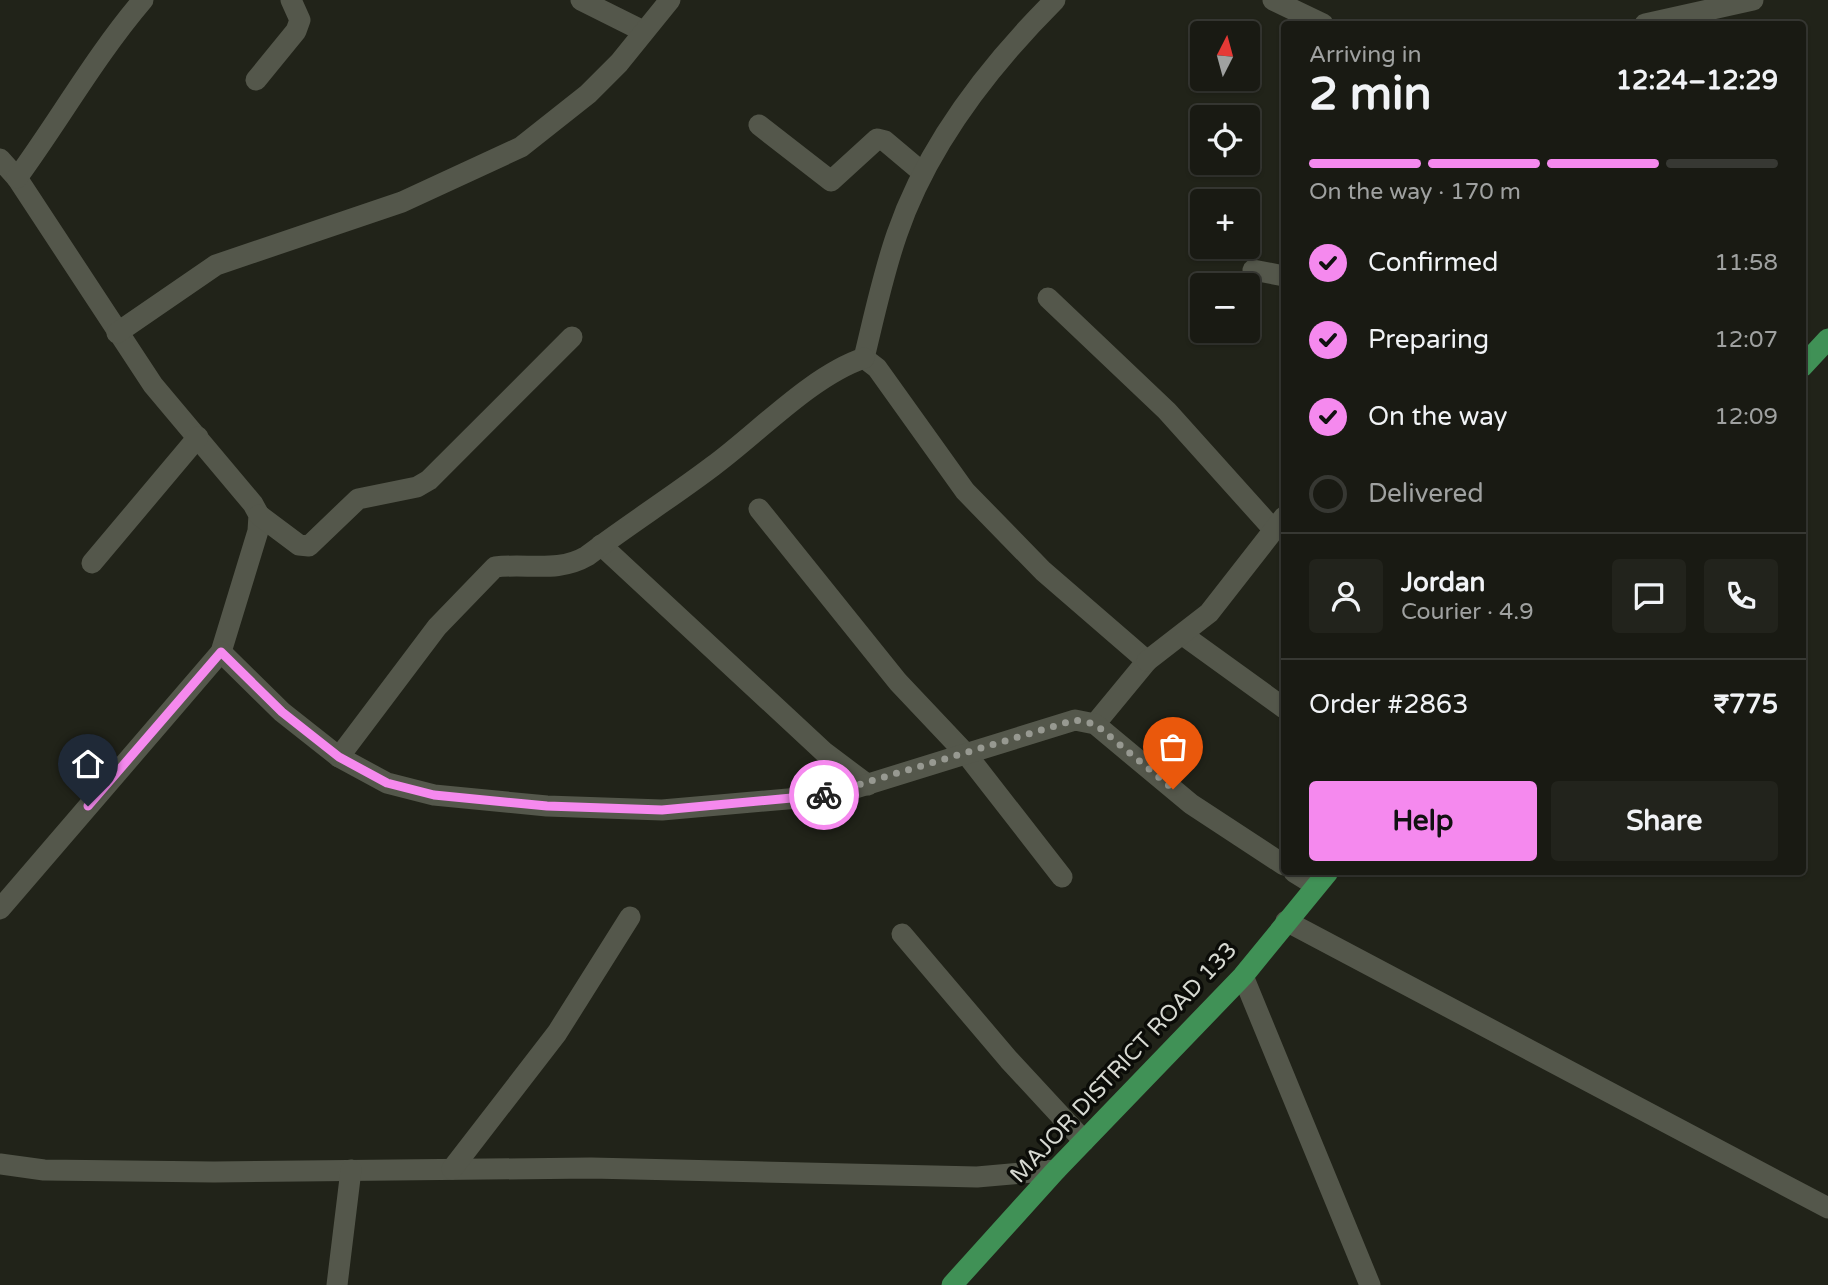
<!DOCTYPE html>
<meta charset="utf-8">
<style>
body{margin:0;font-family:"Varela Round",sans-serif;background:#22231c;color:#f1f3f6;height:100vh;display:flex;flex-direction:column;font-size:26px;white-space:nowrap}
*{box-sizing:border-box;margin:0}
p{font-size:23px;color:#9fa1a0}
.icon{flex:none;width:38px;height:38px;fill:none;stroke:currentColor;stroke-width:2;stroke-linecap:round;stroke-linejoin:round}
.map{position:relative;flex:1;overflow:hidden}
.panel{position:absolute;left:1281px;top:21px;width:525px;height:854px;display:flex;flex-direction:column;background:#191a13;border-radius:7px;box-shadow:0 2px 5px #0004,0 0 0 2px #373833}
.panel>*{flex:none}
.needle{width:46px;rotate:6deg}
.controls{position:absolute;left:1190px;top:21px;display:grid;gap:14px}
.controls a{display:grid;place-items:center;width:70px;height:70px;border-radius:7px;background:#191a13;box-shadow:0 2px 5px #0004,0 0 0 2px #373833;font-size:35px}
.pin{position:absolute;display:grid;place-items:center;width:60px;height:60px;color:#fff;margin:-72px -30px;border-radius:50% 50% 50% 0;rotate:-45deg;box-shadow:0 0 7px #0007}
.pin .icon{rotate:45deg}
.courier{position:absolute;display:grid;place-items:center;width:70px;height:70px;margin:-35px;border:5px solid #f589ee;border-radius:50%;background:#fff;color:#222;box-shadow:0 2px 9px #0007}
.head em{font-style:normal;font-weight:800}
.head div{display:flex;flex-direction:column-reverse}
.head{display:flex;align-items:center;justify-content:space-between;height:119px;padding:0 28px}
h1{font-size:46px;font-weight:800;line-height:52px}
.bar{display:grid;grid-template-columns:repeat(4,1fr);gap:10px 7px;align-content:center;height:84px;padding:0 28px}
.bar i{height:9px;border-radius:5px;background:#373833}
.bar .current{background:#f589ee}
.bar p{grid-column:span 4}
.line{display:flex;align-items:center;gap:18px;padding:0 28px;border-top:2px solid #373833}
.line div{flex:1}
.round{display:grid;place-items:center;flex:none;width:74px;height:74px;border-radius:7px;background:#22231c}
ol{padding:0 28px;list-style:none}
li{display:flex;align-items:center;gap:21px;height:77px}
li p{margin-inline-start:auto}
li .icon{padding:7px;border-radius:50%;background:#f589ee;color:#111;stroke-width:4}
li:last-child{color:#9fa1a0}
li i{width:38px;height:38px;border:4px solid #373833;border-radius:50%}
.primary-button{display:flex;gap:14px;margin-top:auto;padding:14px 28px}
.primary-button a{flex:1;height:80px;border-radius:7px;background:#f589ee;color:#111;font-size:28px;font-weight:800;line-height:80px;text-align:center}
.primary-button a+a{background:#22231c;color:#f1f3f6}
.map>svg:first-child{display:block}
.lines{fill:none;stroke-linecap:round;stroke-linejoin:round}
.minor{stroke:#54574b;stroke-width:21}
.major{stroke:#409156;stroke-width:21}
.done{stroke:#979991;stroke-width:7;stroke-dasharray:0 12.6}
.route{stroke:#f589ee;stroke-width:9}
.labels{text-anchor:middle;stroke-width:7;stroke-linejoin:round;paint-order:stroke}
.street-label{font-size:23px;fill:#d7d9d2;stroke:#0b0c08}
</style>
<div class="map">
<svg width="1828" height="1285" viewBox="0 0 1828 1285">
<rect width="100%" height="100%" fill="#212319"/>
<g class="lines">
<g class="minor">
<polyline points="581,0 643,31"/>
<polyline points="1273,0 1323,24"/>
<polyline points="1645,24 1753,0"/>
<polyline points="256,80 296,31 300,20 291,0"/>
<polyline points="759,125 831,181 877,139 885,141 923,173"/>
<polyline points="0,159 17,178 153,385 253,504 259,515 258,531 221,652 0,909"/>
<path d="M17,178c43,-59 79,-123 126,-178"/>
<polyline points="1253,270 1284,276"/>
<polyline points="1048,298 1167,411 1273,529"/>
<polyline points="117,333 216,265 402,202 521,147 588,94 619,63 670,0"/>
<polyline points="864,358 877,368 965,491 1043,571 1147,661 1095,724"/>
<path d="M864,358c10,-41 19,-84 33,-124 30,-88 93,-169 158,-234"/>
<polyline points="759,509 898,682 967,755 1062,877"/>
<polyline points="259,515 299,545 309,546 358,499 417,487 429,480 572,337"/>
<polyline points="601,545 824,752 868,785"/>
<polyline points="92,563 198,437"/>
<polyline points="1183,635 1284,708"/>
<polyline points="221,652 282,712 339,757 387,783 434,795 547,806 662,810 833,795 1075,720 1095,724 1191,804 1284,865"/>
<polyline points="1147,661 1209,613 1284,517"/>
<path d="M339,757l98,-130 58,-60c33,-4 63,6 92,-11 41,-31 85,-59 126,-90 45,-33 98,-90 151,-108"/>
<polyline points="1294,872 1315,885"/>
<polyline points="1286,921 1828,1208"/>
<polyline points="902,934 1009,1060 1084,1141"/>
<polyline points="1243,976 1370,1285"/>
<polyline points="0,1164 44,1170 214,1172 591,1168 977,1177 1056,1170"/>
<polyline points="452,1169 557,1033 630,917"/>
<polyline points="337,1285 351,1170"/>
</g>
<g class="major">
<polyline points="1802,367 1828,339"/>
<polyline points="952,1285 1056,1170 1243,976 1328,872"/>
</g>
</g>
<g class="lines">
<polyline class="done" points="824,795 1075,720 1095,724 1173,789"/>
<polyline class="route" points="88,806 221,652 282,712 339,757 387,783 434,795 547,806 662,810 824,795"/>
</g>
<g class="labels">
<g class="street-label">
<text transform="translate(1123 1062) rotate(-47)" y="8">MAJOR DISTRICT ROAD 133</text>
</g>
</g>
</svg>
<div class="controls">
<a><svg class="needle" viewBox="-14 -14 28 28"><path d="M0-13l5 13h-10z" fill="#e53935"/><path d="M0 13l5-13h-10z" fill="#9fa1a0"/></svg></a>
<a><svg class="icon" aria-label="locate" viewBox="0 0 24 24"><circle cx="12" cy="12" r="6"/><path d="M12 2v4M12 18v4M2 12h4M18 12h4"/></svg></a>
<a>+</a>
<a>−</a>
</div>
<div class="pin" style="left:1173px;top:789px;background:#ea580c"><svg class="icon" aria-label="bag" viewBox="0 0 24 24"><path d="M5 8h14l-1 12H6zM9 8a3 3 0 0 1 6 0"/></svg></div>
<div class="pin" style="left:88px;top:806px;background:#1f2937"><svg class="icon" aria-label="home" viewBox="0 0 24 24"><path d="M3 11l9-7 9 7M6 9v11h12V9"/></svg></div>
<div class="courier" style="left:824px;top:795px"><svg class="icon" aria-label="bike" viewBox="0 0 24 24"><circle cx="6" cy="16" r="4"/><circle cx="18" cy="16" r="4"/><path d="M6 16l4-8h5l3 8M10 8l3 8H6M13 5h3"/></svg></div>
<section class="panel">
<div class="head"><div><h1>2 min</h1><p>Arriving in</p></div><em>12:24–12:29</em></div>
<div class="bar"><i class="current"></i><i class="current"></i><i class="current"></i><i></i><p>On the way · 170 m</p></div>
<ol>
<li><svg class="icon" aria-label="check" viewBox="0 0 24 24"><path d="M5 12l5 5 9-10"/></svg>Confirmed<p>11:58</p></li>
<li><svg class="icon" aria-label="check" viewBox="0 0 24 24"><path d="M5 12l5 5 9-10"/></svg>Preparing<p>12:07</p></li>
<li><svg class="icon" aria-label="check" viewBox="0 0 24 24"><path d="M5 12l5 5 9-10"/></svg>On the way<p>12:09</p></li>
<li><i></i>Delivered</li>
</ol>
<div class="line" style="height:126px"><a class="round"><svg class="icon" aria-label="person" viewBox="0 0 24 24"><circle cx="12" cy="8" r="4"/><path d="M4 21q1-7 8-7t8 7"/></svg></a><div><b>Jordan</b><p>Courier · 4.9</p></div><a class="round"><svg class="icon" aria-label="chat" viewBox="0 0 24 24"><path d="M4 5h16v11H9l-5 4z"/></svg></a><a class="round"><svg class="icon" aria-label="phone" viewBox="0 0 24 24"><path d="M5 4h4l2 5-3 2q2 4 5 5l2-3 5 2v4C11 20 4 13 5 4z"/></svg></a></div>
<div class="line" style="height:91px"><div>Order #2863</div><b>₹775</b></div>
<div class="primary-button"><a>Help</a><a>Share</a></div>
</section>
</div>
